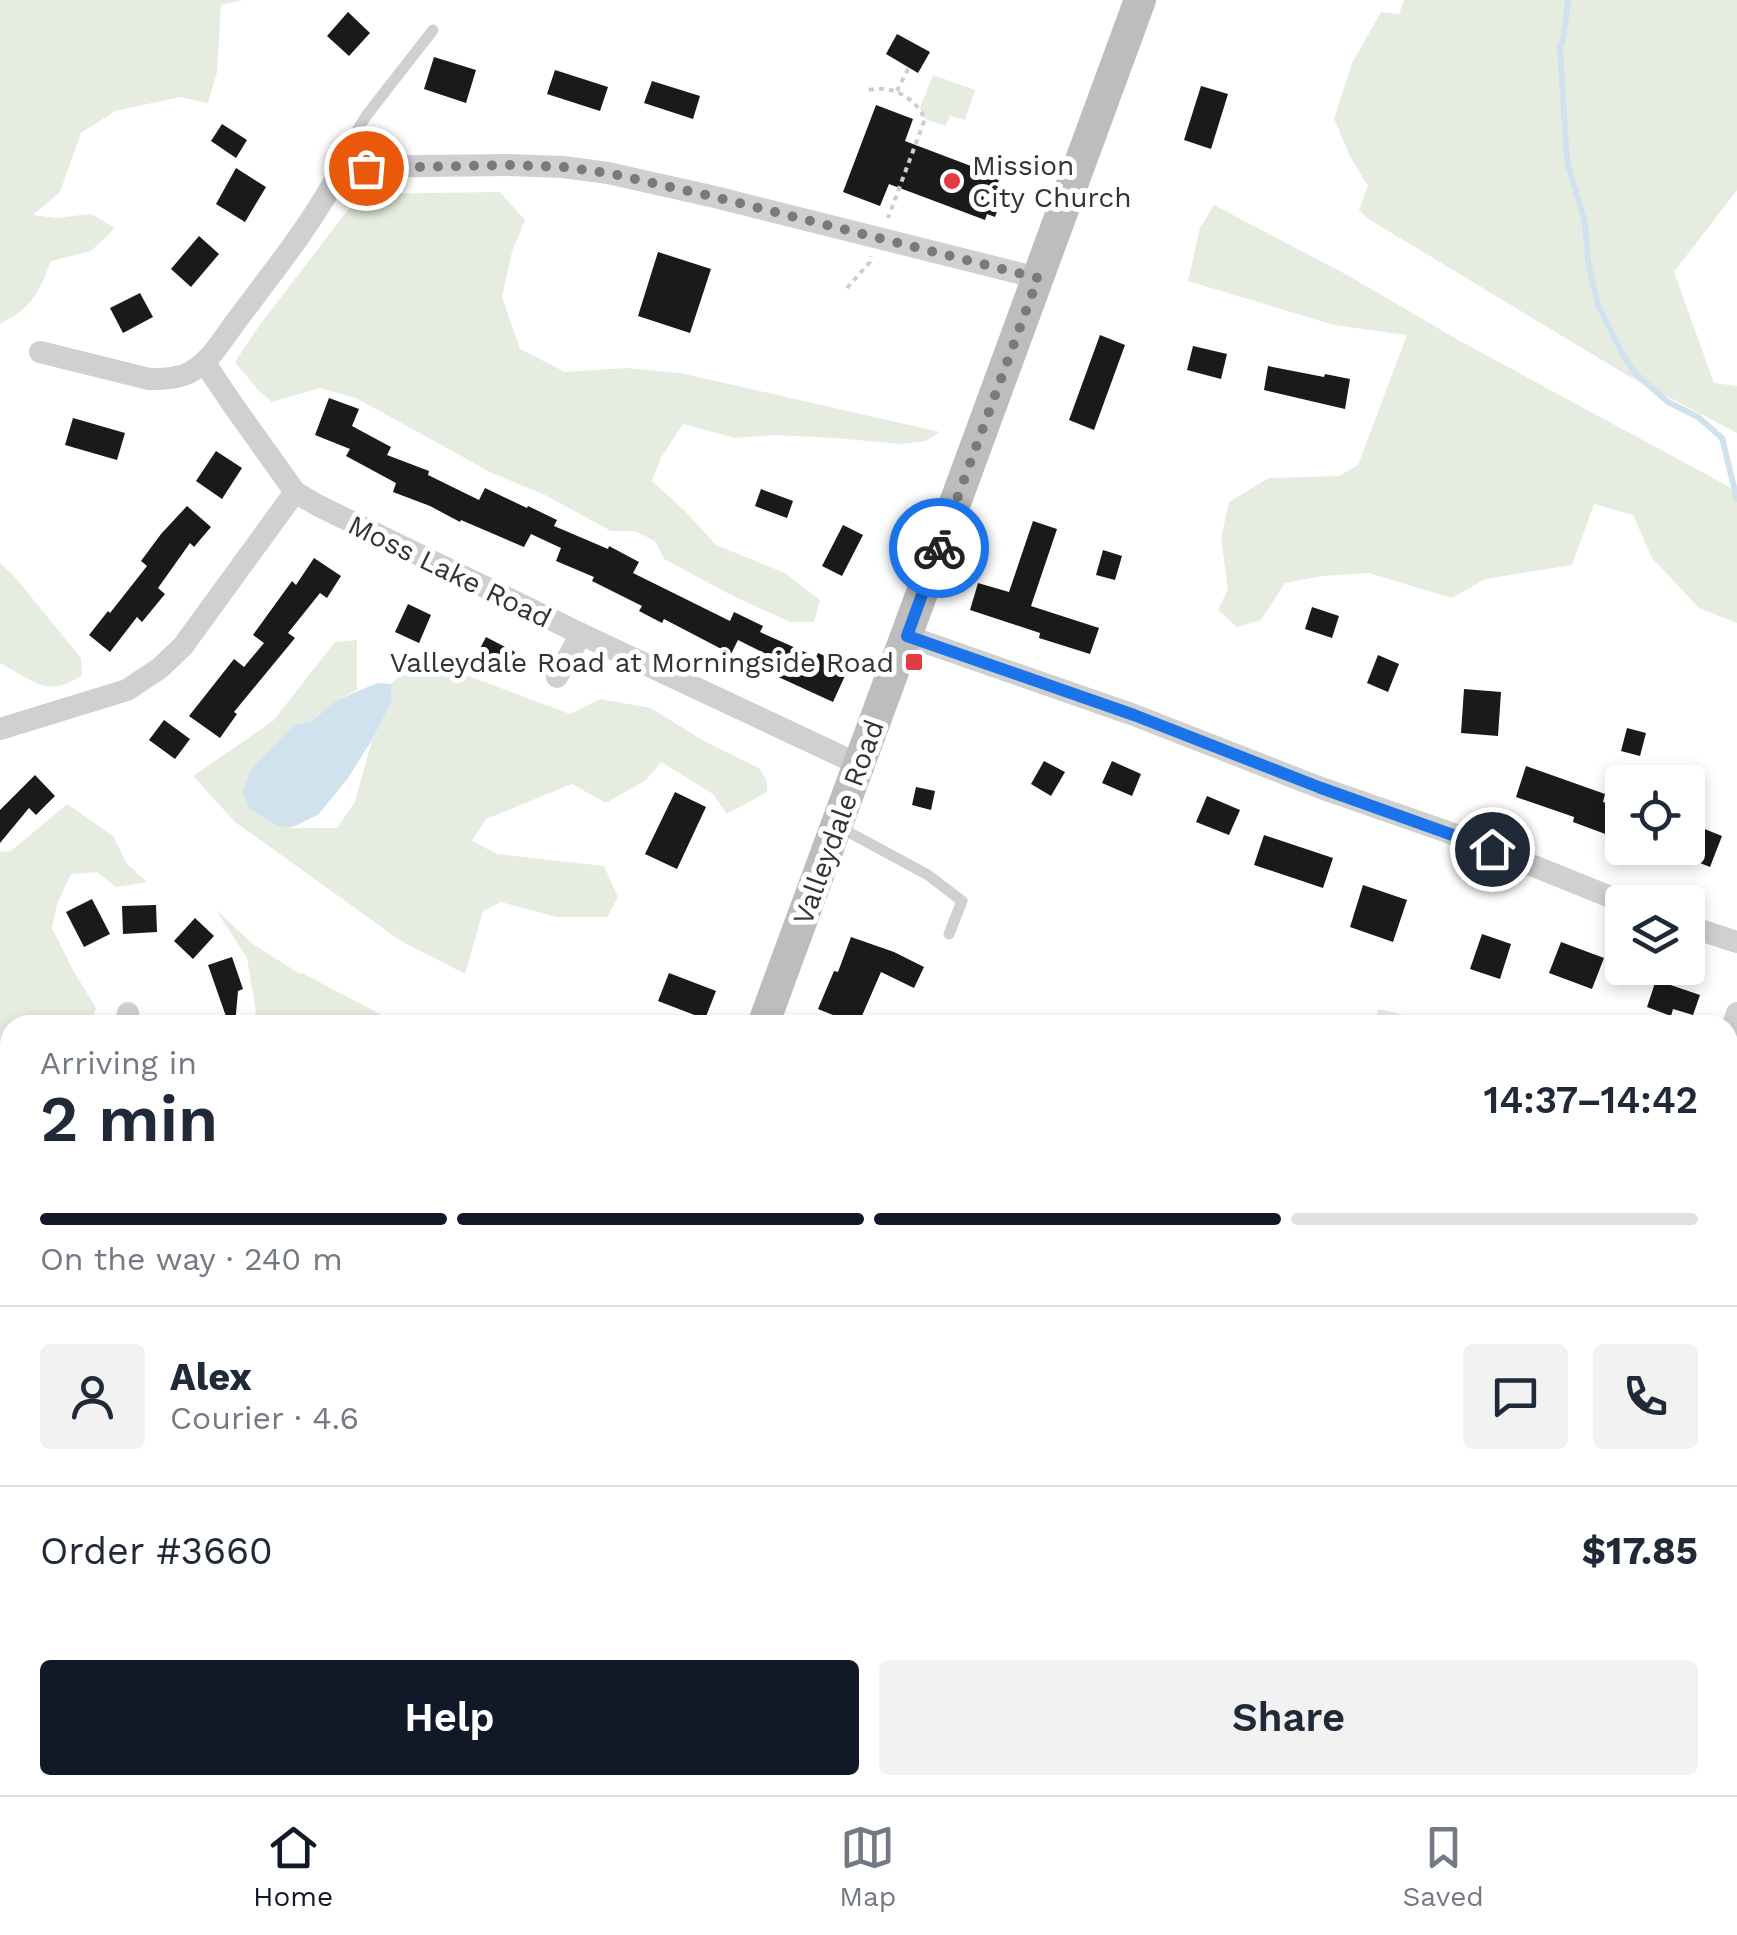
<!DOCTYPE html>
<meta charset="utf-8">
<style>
body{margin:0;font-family:"Work Sans",sans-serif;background:#f2f2f3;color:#1f2937;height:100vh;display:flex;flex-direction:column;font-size:38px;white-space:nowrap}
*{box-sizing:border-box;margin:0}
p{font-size:32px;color:#747a83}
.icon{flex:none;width:55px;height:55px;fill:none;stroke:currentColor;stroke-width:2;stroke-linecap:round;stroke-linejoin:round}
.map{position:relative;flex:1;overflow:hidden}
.details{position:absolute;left:0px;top:1015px;width:1738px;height:780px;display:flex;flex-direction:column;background:#fff;border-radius:30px 30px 0 0;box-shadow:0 5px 15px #0003}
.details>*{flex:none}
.fabs{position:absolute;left:1605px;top:765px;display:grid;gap:20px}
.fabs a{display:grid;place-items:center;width:100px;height:100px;border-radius:10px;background:#fff;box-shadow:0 5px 15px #0003;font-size:50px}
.pin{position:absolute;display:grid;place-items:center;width:85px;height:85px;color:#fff;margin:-42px;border:5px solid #fff;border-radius:50%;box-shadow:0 2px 10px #0007}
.courier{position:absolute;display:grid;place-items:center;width:100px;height:100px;margin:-50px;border:8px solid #1a73e8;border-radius:50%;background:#fff;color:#222;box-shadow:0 2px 12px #0007}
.overview em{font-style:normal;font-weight:600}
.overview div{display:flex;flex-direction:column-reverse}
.overview{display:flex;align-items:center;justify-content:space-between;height:170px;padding:0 40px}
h1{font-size:65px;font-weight:600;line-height:75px}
.bar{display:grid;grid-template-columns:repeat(4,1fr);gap:15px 10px;align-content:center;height:120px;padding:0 40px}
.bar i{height:12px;border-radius:8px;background:#e0e1e3}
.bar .active{background:#111827}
.bar p{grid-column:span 4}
.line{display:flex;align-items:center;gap:25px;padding:0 40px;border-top:2px solid #e0e1e3}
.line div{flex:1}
.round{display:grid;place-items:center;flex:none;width:105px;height:105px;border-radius:10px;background:#f2f2f3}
.primary-button{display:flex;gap:20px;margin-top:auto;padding:20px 40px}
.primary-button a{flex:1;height:115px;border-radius:10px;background:#111827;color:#fff;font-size:40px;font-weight:600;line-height:115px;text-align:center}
.primary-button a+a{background:#f2f2f3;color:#1f2937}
.tab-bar{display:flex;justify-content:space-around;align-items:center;height:140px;border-top:2px solid #e0e1e3;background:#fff;font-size:28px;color:#747a83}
.tab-bar a{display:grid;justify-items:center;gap:5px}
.tab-bar .active{color:#111827}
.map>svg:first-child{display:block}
.green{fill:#e6ecdf}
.water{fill:#cfe2ee}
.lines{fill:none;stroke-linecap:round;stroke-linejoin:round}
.stream{stroke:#cfe2ee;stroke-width:6}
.building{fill:#1a1a1a}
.path{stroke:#cdcdcd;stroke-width:4;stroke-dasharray:5 5;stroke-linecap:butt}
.lane{stroke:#d0d0d0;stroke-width:11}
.street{stroke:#d0d0d0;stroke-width:22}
.secondary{stroke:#bdbdbd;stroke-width:32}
.done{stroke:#7a7a7a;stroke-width:10;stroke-dasharray:0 18}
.route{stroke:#1a73e8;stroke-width:12}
.poi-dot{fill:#e63946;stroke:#fff;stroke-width:4}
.labels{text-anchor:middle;stroke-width:10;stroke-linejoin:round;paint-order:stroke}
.poi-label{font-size:28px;fill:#333;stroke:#fff;text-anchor:start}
.street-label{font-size:28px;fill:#333;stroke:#fff}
</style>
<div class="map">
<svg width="1737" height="1795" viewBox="0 0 1737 1795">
<rect width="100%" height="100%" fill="#fff"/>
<g class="green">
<path d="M0,0h243l-22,5 -4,67 -9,31 -28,-6 -65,14 -34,22 -21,59 -27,23 23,3 35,-4 24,14 -24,23 -40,10c-13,33 -18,46 -51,63z"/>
<polygon points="1404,0 1737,0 1737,190 1674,272 1714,383 1737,386 1737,433 1625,374 1367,218 1359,210 1368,186 1351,158 1334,119 1352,63 1381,12 1399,14"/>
<polygon points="933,75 975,90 965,120 950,116 945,126 925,119 920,108"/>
<polygon points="500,192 525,220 512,252 502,297 520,349 565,372 626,368 680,373 940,432 926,441 901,444 835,438 774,435 735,438 683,424 661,458 652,481 685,511 716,545 785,573 820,600 814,622 790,622 733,596 664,559 655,541 635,531 611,531 545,495 492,473 356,398 320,388 272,402 259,391 235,362 259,326 360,194"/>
<polygon points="1214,205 1349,276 1460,341 1737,491 1737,623 1699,608 1652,558 1633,515 1594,504 1572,565 1485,579 1452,598 1369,573 1322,576 1285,583 1261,620 1237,627 1218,610 1228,589 1221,538 1229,502 1269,478 1339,476 1358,465 1407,335 1334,325 1188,281 1200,228"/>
<path d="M0,563l14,13 67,82 1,17c-35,24 -49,5 -82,-12z"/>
<polygon points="357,640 357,690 335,701 311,722 305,724 287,828 337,828 355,802 372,740 392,701 391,684 406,668 423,659 570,714 600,699 651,708 704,741 759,768 767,781 767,792 727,814 713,794 661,762 646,780 606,803 572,784 486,819 472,841 497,854 604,866 618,897 607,917 556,917 501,902 483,911 465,974 401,941 235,822 193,776 273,721 335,642"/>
<polygon points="67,804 113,836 127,864 147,882 116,887 97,872 71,874 57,904 52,928 73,970 96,1008 91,1025 10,1025 9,1054 0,1043 0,852 11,851"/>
<polygon points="216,910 253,944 300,974 302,973 401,1025 252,1025 256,1011 247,958"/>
<polygon points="1379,1009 1404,1015 1411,1025 1373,1025"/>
</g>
<polygon class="water" points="377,683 391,684 392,701 372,740 348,778 319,814 295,826 287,828 278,826 249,808 243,792 251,769 294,725 311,722 335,701"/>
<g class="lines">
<polyline class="stream" points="1568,0 1563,41 1560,46 1567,162 1585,222 1588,261 1598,305 1624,357 1637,375 1668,402 1698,417 1722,438 1737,499"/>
</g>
<g class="building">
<polygon points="348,12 370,33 349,56 327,36"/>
<polygon points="897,34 930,52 918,73 886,54"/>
<polygon points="434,57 476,70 466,103 424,89"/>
<polygon points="555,70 608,87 600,111 547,94"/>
<polygon points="652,81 700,96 693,119 644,103"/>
<polygon points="1201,86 1228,94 1211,149 1184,140"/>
<polygon points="876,105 913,119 905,141 1000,177 997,185 1005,189 995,217 987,214 985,220 889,184 880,206 843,192"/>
<polygon points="222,124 247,140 236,158 211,141"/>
<polygon points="236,168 266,187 245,222 216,204"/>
<polygon points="199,236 219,254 191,287 171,269"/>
<polygon points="658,252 711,269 690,333 638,316"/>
<polygon points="140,293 153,317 123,333 110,308"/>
<polygon points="1100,335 1125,345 1094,430 1069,420"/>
<polygon points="1193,346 1227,354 1221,379 1187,370"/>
<polygon points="1268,366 1324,377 1325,374 1350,379 1345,409 1264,390"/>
<polygon points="329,398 359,409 352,426 391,447 387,455 429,471 428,475 479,500 485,488 527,508 528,506 557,520 554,526 608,549 609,546 639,562 633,573 730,621 734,612 763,626 760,632 816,657 818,653 849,667 833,702 761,669 768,655 738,640 731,654 664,619 662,623 639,611 642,606 592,581 594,577 556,561 561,548 531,534 524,547 461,520 460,522 430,506 393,492 396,483 346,456 350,449 315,435"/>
<polygon points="73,418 125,433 117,460 65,445"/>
<polygon points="216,451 242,468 222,499 196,481"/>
<polygon points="761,489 793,501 787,518 755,506"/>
<polygon points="187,506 211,527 194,547 190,543 158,588 165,594 142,622 137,617 110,652 89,635 108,611 110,613 147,566 141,561 161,534"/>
<polygon points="1033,521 1057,529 1031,606 1099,628 1090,654 1039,638 1040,633 970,610 978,583 1009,592"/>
<polygon points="843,525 863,535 842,576 822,566"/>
<polygon points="1103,550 1122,556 1115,580 1096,575"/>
<polygon points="314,558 341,576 327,598 320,593 288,633 295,638 234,712 237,714 220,738 189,716 234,659 244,667 264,643 253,635 292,581 296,585"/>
<polygon points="408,604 431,615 419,643 395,632"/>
<polygon points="1312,607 1339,616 1332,638 1305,629"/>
<polygon points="486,637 515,652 503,675 474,660"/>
<polygon points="1378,655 1399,664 1388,692 1367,683"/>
<polygon points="1464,689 1501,692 1498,736 1461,733"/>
<polygon points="164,720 190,739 175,759 149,740"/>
<polygon points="1627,728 1646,733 1640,756 1621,751"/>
<polygon points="1044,761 1065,772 1051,796 1031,784"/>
<polygon points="1112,761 1141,774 1132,796 1102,783"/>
<polygon points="1526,766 1605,794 1603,802 1617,807 1608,835 1573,822 1574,817 1516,797"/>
<polygon points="35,775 55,796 36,815 29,808 0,843 0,810"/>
<polygon points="916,787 935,791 931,810 912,805"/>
<polygon points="675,792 706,807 677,869 645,854"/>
<polygon points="1207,796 1240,810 1229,835 1196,822"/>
<polygon points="1702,828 1722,836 1710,867 1663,848 1695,848"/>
<polygon points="1264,835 1333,858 1323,888 1254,865"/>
<polygon points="1363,885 1407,900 1393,942 1350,927"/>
<polygon points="92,899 110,934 84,947 66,912"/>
<polygon points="156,905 157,932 123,934 122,906"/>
<polygon points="195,918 214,936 193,959 174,941"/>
<polygon points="1482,934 1511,944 1500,979 1470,969"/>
<polygon points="851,937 894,952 924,967 914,988 881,972 858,1025 818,1009 834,971 838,972"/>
<polygon points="1561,942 1604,958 1592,989 1549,973"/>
<polygon points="232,957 243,989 238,991 235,1025 229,1025 208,965"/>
<polygon points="669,973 716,991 705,1019 658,1001"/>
<polygon points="1656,980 1700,995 1693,1015 1673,1009 1671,1016 1647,1007"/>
</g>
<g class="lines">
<g class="path">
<path d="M869,90c23,-5 46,7 56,29l-37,99"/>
<polyline points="897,91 909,67"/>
<polyline points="847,288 870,262 871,256"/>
</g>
<g class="lane">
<polyline points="342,167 355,134 366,116 433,30"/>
<polyline points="841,828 928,875 962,901 949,934"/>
</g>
<g class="street">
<path d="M40,352l109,27c15,0 31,0 45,-9 19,-12 32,-36 46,-54 36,-48 74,-95 102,-149l167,-2 54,2 45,6 107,24 323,81"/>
<polyline points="204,362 233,405 295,492 317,505 581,634 860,765"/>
<polyline points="907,636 1134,715 1321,788 1459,836 1623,902"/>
<polyline points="557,677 581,634"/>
<polyline points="0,729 127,690 160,668 183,646 295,492"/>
<polyline points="1688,926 1737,942"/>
<polyline points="126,1025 128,1013"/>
<polyline points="1728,1040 1737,1013"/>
<polyline points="0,1119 10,1121"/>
<polyline points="1728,1385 1737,1386"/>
<polyline points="0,1522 10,1521"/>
<polyline points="1728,1710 1737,1712"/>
<polyline points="229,1785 239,1786 264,1795"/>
<polyline points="898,1785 915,1795"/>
<polyline points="1399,1785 1414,1795"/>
<polyline points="1684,1785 1686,1795"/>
<polyline points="12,1795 147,1785"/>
</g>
<g class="secondary">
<polyline points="763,1025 1140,0"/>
<polyline points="480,1795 483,1785"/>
</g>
</g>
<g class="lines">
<polyline class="done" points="366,168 510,165 563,167 608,173 715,197 1038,278 939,548"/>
<polyline class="route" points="939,548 907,636 1134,715 1321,788 1492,849"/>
</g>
<g class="poi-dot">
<circle cx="952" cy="181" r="10"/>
<rect x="904" y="652" width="20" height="20" rx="5"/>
</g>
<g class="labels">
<g class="poi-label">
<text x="972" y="175">Mission<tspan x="972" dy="32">City Church</tspan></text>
<text x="894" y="672" text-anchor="end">Valleydale Road at Morningside Road</text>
</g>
<g class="street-label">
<text transform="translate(450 571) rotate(26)" y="10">Moss Lake Road</text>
<text transform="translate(838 822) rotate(-70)" y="10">Valleydale Road</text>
</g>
</g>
</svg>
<div class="fabs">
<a><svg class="icon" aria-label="locate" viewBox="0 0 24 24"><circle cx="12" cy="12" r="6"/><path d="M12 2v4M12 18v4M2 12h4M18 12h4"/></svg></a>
<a><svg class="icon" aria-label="layers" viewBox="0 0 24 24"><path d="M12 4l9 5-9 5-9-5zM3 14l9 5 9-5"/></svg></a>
</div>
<div class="pin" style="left:366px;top:168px;background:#ea580c"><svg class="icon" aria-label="bag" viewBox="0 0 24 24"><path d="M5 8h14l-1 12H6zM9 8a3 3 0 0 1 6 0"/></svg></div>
<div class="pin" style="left:1492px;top:849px;background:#1f2937"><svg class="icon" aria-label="home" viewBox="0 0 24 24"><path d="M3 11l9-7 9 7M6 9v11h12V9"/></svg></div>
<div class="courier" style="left:939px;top:548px"><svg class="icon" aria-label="bike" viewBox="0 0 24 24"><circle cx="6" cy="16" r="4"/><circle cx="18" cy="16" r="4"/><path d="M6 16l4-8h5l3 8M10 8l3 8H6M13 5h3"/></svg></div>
<section class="details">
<div class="overview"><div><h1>2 min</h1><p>Arriving in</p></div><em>14:37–14:42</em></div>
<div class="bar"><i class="active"></i><i class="active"></i><i class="active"></i><i></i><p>On the way · 240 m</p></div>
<div class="line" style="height:180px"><a class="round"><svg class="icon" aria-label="person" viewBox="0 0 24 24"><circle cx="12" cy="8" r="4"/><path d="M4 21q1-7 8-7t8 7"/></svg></a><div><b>Alex</b><p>Courier · 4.6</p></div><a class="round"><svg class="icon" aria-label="chat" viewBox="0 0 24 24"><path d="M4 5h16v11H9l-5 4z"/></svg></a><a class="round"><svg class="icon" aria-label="phone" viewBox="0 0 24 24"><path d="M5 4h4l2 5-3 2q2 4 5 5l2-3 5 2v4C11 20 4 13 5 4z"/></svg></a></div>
<div class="line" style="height:130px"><div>Order #3660</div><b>$17.85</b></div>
<div class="primary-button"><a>Help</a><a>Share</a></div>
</section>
</div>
<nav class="tab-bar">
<a class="active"><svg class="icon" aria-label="home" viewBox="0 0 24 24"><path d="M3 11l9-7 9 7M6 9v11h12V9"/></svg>Home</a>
<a><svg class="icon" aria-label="map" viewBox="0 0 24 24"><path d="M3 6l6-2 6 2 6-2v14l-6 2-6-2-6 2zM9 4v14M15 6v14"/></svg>Map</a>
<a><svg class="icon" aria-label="saved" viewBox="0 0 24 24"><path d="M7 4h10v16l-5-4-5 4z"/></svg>Saved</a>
</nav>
